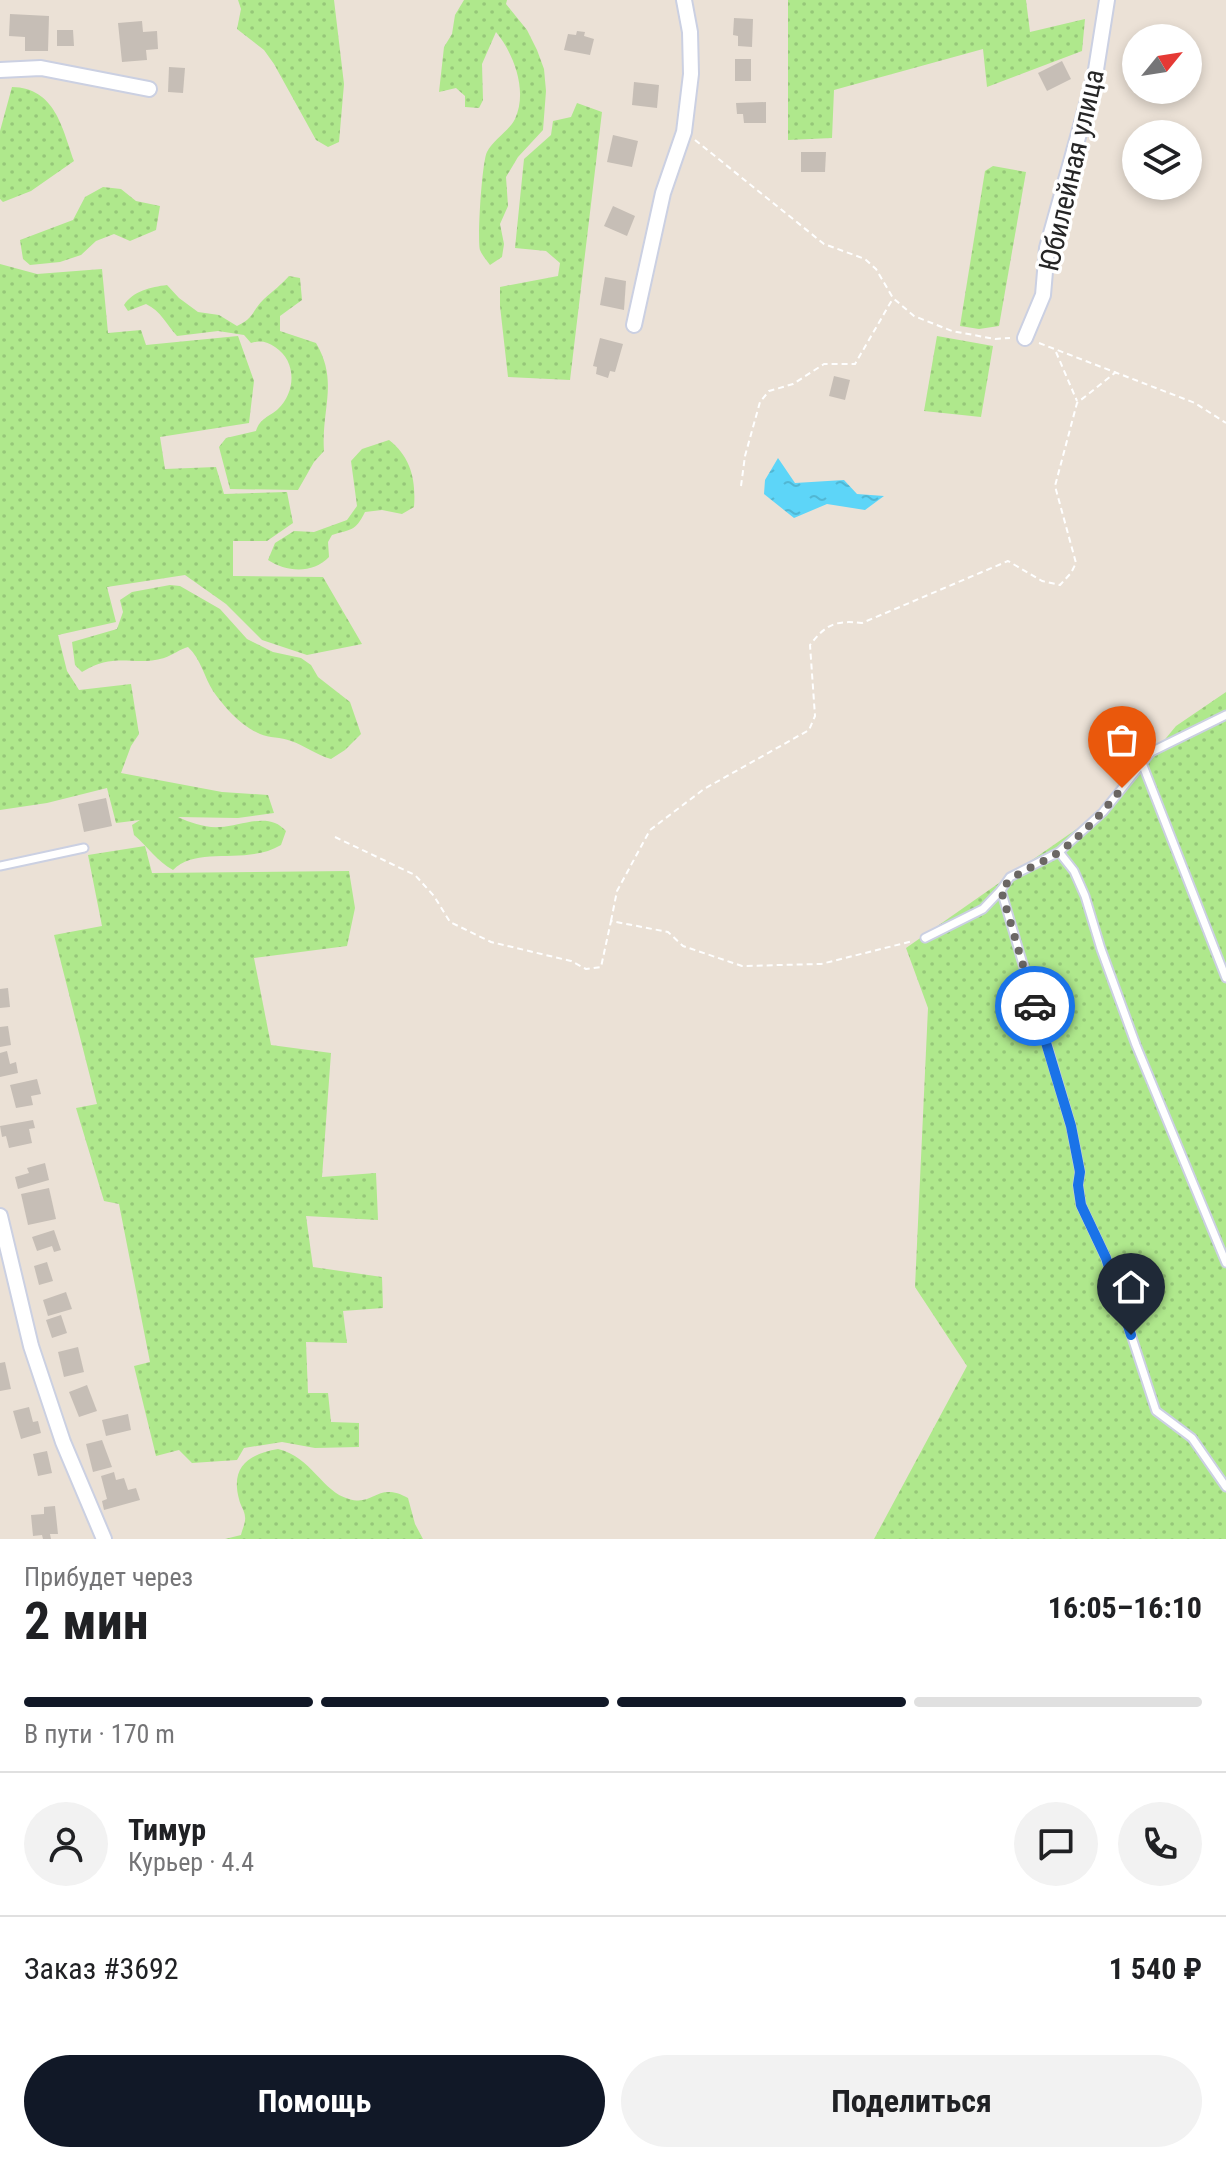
<!DOCTYPE html>
<html lang="ru">
<meta charset="utf-8">
<style>
body{margin:0;font-family:"Roboto Condensed",sans-serif;background:#f2f2f2;color:#202124;height:100vh;display:flex;flex-direction:column;font-size:30px;white-space:nowrap}
*{box-sizing:border-box;margin:0}
p{font-size:26px;color:#757577}
.icon{flex:none;width:44px;height:44px;fill:none;stroke:currentColor;stroke-width:2;stroke-linecap:round;stroke-linejoin:round}
.map{position:relative;height:1539px;overflow:hidden}
.drawer{display:flex;flex-direction:column;background:#fff;flex:1}
.drawer>*{flex:none}
.needle{width:52px;rotate:60deg}
.buttons{position:absolute;left:1122px;top:24px;display:grid;gap:16px}
.buttons a{display:grid;place-items:center;width:80px;height:80px;border-radius:50%;background:#fff;box-shadow:0 4px 12px #0003;font-size:40px}
.pin{position:absolute;display:grid;place-items:center;width:68px;height:68px;color:#fff;margin:-82px -34px;border-radius:50% 50% 50% 0;rotate:-45deg;box-shadow:0 0 8px #0007}
.pin .icon{rotate:45deg}
.courier{position:absolute;display:grid;place-items:center;width:80px;height:80px;margin:-40px;border:6px solid #1a73e8;border-radius:50%;background:#fff;color:#222;box-shadow:0 2px 10px #0007}
.summary em{font-style:normal;font-weight:700}
.summary div{display:flex;flex-direction:column-reverse}
.summary{display:flex;align-items:center;justify-content:space-between;height:136px;padding:0 24px}
h1{font-size:52px;font-weight:700;line-height:60px}
.bar{display:grid;grid-template-columns:repeat(4,1fr);gap:12px 8px;align-content:center;height:96px;padding:0 24px}
.bar i{height:10px;border-radius:6px;background:#e0e0e0}
.bar .active{background:#111827}
.bar p{grid-column:span 4}
.line{display:flex;align-items:center;gap:20px;padding:0 24px;border-top:2px solid #e0e0e0}
.line div{flex:1}
.round{display:grid;place-items:center;flex:none;width:84px;height:84px;border-radius:42px;background:#f2f2f2}
.button{display:flex;gap:16px;margin-top:auto;padding:16px 24px}
.button a{flex:1;height:92px;border-radius:48px;background:#111827;color:#fff;font-size:32px;font-weight:700;line-height:92px;text-align:center}
.button a+a{background:#f2f2f2;color:#202124}
.map>svg:first-child{display:block}
.green{fill:url(#green-dots)}
.water{fill:url(#water-ripples)}
.building{fill:#c6beb6}
.lines{fill:none;stroke-linecap:round;stroke-linejoin:round}
.service-casing{stroke:#cbd0e2;stroke-width:11}
.minor-casing{stroke:#cbd0e2;stroke-width:18}
.path{stroke:#fff;stroke-width:2;stroke-dasharray:6 4;stroke-linecap:butt}
.service{stroke:#fff;stroke-width:7}
.minor{stroke:#fff;stroke-width:14}
.done{stroke:#6b6764;stroke-width:8;stroke-dasharray:0 14.4}
.route{stroke:#1a73e8;stroke-width:10}
.labels{text-anchor:middle;stroke-width:7;stroke-linejoin:round;paint-order:stroke}
.street-label{font-size:28px;fill:#262626;stroke:#fff}
</style>
<div class="map">
<svg width="1226" height="1539" viewBox="0 0 1226 1539">
<defs>
<pattern id="green-dots" width="8" height="8" patternUnits="userSpaceOnUse" patternTransform="scale(2)"><rect width="8" height="8" fill="#afe88c"/><path d="M2 2h.1M6 6h.1" fill="none" stroke="#96c779" stroke-width="1.8" stroke-linecap="round"/></pattern>
<pattern id="water-ripples" width="26" height="14" patternUnits="userSpaceOnUse" patternTransform="scale(2)"><rect width="26" height="14" fill="#5dd5f8"/><path d="M2 4q2-2 4 0t4 0M15 11q2-2 4 0t4 0" fill="none" stroke="#51b7d4"/></pattern>
</defs>
<rect width="100%" height="100%" fill="#ebe1d6"/>
<g class="green">
<polygon points="238,0 334,0 344,84 339,142 328,147 316,140 274,64 264,50 237,29 241,9"/>
<path d="M464,0h43l-1,4 21,26 10,20 7,19 2,22 -3,39 -25,27 -12,20 2,29 -8,18 4,20 -2,13 -12,8c-3,-4 -8,-10 -10,-15 -3,-10 2,-89 7,-98 6,-12 22,-21 28,-33 13,-28 -1,-65 -19,-87l-14,32 1,36 -4,8 -14,-1v-11l-9,-8 -17,4 5,-45 8,-13 3,-19z"/>
<polygon points="788,0 1026,0 1030,32 1085,19 1082,51 987,87 983,49 834,90 832,138 788,140"/>
<path d="M12,87c43,1 50,40 62,74l-43,30 -28,11 -3,-3v-68z"/>
<polygon points="577,103 602,112 570,380 508,377 500,306 500,287 558,276 560,263 546,251 515,248 524,159 551,135 553,121 571,117"/>
<polygon points="993,166 1026,172 999,326 979,329 960,326 985,171"/>
<polygon points="103,187 121,189 136,201 160,206 156,230 130,241 114,234 96,241 81,255 60,262 30,265 23,259 20,240 73,220 85,197"/>
<path d="M0,264l37,10 65,-5 6,64 33,-3 5,15 92,-9 16,45 -5,42 -89,14 5,32 51,-2 8,27 63,-2 6,31 -26,18h-34v35l90,1 39,67 -55,11 -45,-15 -36,-36 -41,-29 -78,12 9,35 -58,13 9,36 12,19 52,-6 8,50 -8,12 -10,27 101,19 46,3 6,18 -36,5 -60,-1c13,6 27,11 42,10 22,-1 49,-16 66,4l-5,14c-35,21 -84,0 -108,25 -16,-9 -25,-23 -39,-35l-2,-10 8,-5 -24,3 -9,-35 -60,15 -47,7z"/>
<path d="M289,276l11,2 2,22 -22,16v15l36,12c23,39 5,66 8,108l-10,11 -16,28 -68,-1 -11,-42 7,-9 30,-7c4,-13 13,-14 22,-22 18,-17 19,-48 -3,-62 -7,-5 -15,-7 -24,-4l-7,-8 -26,-4 -41,5c-11,-12 -16,-25 -31,-32l-18,7 -4,-6c9,-14 27,-18 43,-20l12,13 19,14 21,3 18,11c18,-8 15,-16 27,-27 9,-8 17,-14 25,-23z"/>
<polygon points="937,336 993,346 981,417 924,411"/>
<path d="M389,440c22,17 27,40 25,67l-12,7 -20,-4 -17,2c-10,20 -14,17 -33,23l-4,7 1,15c-16,17 -43,15 -61,3l7,-17 19,-12 20,1 33,-12 10,-14 -6,-45 11,-12z"/>
<path d="M170,585l10,1 40,23 27,30 26,13 28,6 10,7 7,12 32,25 11,32 -16,16 -14,9c-15,-4 -27,-14 -40,-18 -10,-4 -22,-3 -31,-7 -19,-8 -35,-26 -47,-43 -9,-14 -12,-32 -25,-44 -8,2 -15,8 -24,11 -31,9 -48,-7 -82,14l-7,-7 -3,-23 45,-13 6,-17 -3,-12 12,-8z"/>
<polygon points="1226,692 1226,1539 874,1539 967,1366 915,1287 928,1008 906,948 1111,805 1176,726"/>
<polygon points="145,846 152,873 349,871 355,908 347,946 254,958 271,1045 331,1053 322,1177 376,1173 378,1220 306,1216 313,1267 382,1277 383,1308 343,1311 347,1343 306,1342 308,1393 328,1393 331,1422 359,1423 359,1447 315,1448 282,1442 244,1448 237,1460 192,1463 179,1450 156,1456 134,1366 150,1362 119,1204 104,1201 76,1108 97,1104 54,935 102,926 88,855"/>
<path d="M278,1449c34,8 44,43 71,50 25,8 28,-18 59,-1l7,26 8,15h-198l16,-4c1,-5 5,-13 4,-18 0,-6 -5,-12 -6,-18 -9,-33 11,-45 39,-50z"/>
</g>
<polygon class="water" points="778,458 795,483 844,480 857,494 884,496 865,510 827,504 794,518 764,494 765,480"/>
<g class="building">
<polygon points="10,14 49,16 48,51 25,51 25,37 9,36"/>
<polygon points="734,18 753,19 752,47 738,46 738,36 733,35"/>
<polygon points="142,21 143,32 157,31 158,49 146,50 147,60 122,62 118,23"/>
<polygon points="57,30 73,30 74,46 57,46"/>
<polygon points="577,31 585,32 584,36 594,39 590,55 564,50 568,34 576,35"/>
<rect x="735" y="59" width="16" height="22"/>
<polygon points="1062,61 1071,79 1047,91 1038,73"/>
<polygon points="169,67 185,68 183,93 168,92"/>
<polygon points="634,82 659,85 657,108 632,105"/>
<polygon points="766,102 766,123 744,123 743,114 737,114 736,103"/>
<polygon points="613,135 638,141 632,167 607,162"/>
<polygon points="801,152 826,152 825,172 801,172"/>
<polygon points="613,206 635,216 627,236 604,226"/>
<polygon points="605,277 626,281 624,310 600,305"/>
<polygon points="600,338 623,344 615,372 610,371 608,378 596,374 597,367 593,366"/>
<polygon points="834,376 850,380 845,400 829,396"/>
<polygon points="106,798 112,826 84,832 78,804"/>
<polygon points="8,988 10,1007 0,1008 0,989"/>
<polygon points="8,1026 11,1045 0,1047 0,1027"/>
<polygon points="7,1051 10,1064 16,1062 18,1073 0,1077 0,1053"/>
<polygon points="37,1079 41,1094 31,1096 33,1105 16,1108 10,1085"/>
<polygon points="33,1120 35,1128 29,1129 32,1143 9,1148 6,1136 2,1137 0,1126"/>
<polygon points="45,1163 49,1180 18,1189 15,1177 29,1173 27,1168"/>
<polygon points="49,1188 56,1219 28,1225 21,1194"/>
<polygon points="54,1230 61,1250 54,1252 52,1246 37,1251 32,1237"/>
<polygon points="47,1262 53,1281 39,1285 34,1266"/>
<polygon points="66,1292 72,1309 48,1316 43,1300"/>
<polygon points="61,1315 67,1333 52,1338 46,1320"/>
<polygon points="78,1347 84,1372 64,1377 58,1352"/>
<polygon points="5,1362 11,1389 0,1391 0,1363"/>
<polygon points="87,1385 97,1411 79,1417 69,1392"/>
<polygon points="29,1407 33,1422 38,1421 41,1433 21,1439 13,1411"/>
<polygon points="128,1414 131,1430 106,1436 102,1420"/>
<polygon points="102,1440 112,1467 93,1472 86,1444"/>
<polygon points="47,1451 52,1473 38,1476 33,1454"/>
<polygon points="114,1472 116,1480 124,1478 128,1490 136,1488 140,1500 104,1510 102,1501 107,1499 101,1476"/>
<polygon points="55,1506 58,1534 50,1534 51,1539 43,1539 42,1535 33,1536 31,1515 44,1514 44,1507"/>
</g>
<g class="lines">
<defs>
<g id="service">
<polyline points="1226,715 1151,752 1103,812 1059,852 1010,877 1001,890 1071,1126 1080,1172 1078,1185 1081,1205 1106,1258 1156,1411 1192,1438 1226,1487"/>
<polyline points="1142,763 1226,978"/>
<polyline points="1059,852 1074,871 1085,896 1101,949 1136,1045 1226,1263"/>
<polyline points="0,866 84,848"/>
<polyline points="925,938 983,909 1001,890"/>
</g>
<g id="minor">
<polyline points="0,70 41,68 149,89"/>
<polyline points="634,325 663,193 684,132 691,74 690,32 684,0"/>
<polyline points="1025,338 1043,295 1047,248 1095,76 1107,0"/>
<polyline points="0,1216 31,1346 63,1442 104,1539"/>
</g>
</defs>
<use href="#service" class="service-casing"/>
<use href="#minor" class="minor-casing"/>
<g class="path">
<polyline points="695,140 824,244 865,259 876,269 893,298 914,316 952,331 995,339 1010,338"/>
<polyline points="1039,343 1195,403 1226,423"/>
<polyline points="1056,352 1077,401"/>
<polyline points="741,486 745,456 760,402 769,391 793,384 824,364 855,364 892,300"/>
<polyline points="335,837 415,875 434,896 450,922 491,942 571,961 586,969 601,967 611,921 668,932 683,946 742,966 821,964 913,941"/>
<path d="M611,921l6,-30 33,-61 54,-41 105,-59 6,-14 -5,-71c16,-21 26,-25 52,-22l146,-62 34,20 18,4 11,-12 5,-10 -21,-77 22,-83 39,-31"/>
</g>
<use href="#service" class="service"/>
<use href="#minor" class="minor"/>
</g>
<g class="lines">
<path class="done" d="M1035,1006l-34,-116c15,-20 38,-24 58,-38 25,-18 45,-41 63,-64"/>
<polyline class="route" points="1035,1006 1071,1126 1080,1172 1078,1185 1081,1205 1106,1258 1131,1335"/>
</g>
<g class="labels">
<g class="street-label">
<text transform="translate(1071 170) rotate(-77)" y="10">Юбилейная улица</text>
</g>
</g>
</svg>
<div class="buttons">
<a><svg class="needle" viewBox="-14 -14 28 28"><path d="M0-13l5 13h-10z" fill="#e53935"/><path d="M0 13l5-13h-10z" fill="#757577"/></svg></a>
<a><svg class="icon" aria-label="layers" viewBox="0 0 24 24"><path d="M12 4l9 5-9 5-9-5zM3 14l9 5 9-5"/></svg></a>
</div>
<div class="pin" style="left:1122px;top:788px;background:#ea580c"><svg class="icon" aria-label="bag" viewBox="0 0 24 24"><path d="M5 8h14l-1 12H6zM9 8a3 3 0 0 1 6 0"/></svg></div>
<div class="pin" style="left:1131px;top:1335px;background:#1f2937"><svg class="icon" aria-label="home" viewBox="0 0 24 24"><path d="M3 11l9-7 9 7M6 9v11h12V9"/></svg></div>
<div class="courier" style="left:1035px;top:1006px"><svg class="icon" aria-label="car" viewBox="0 0 24 24"><path d="M5 17H2v-5l4-1 3-4h7l3 4 3 1v5h-3M9 17h6M6 11h13"/><circle cx="7" cy="17" r="2"/><circle cx="17" cy="17" r="2"/></svg></div>
</div>
<section class="drawer">
<div class="summary"><div><h1>2 мин</h1><p>Прибудет через</p></div><em>16:05–16:10</em></div>
<div class="bar"><i class="active"></i><i class="active"></i><i class="active"></i><i></i><p>В пути · 170 m</p></div>
<div class="line" style="height:144px"><a class="round"><svg class="icon" aria-label="person" viewBox="0 0 24 24"><circle cx="12" cy="8" r="4"/><path d="M4 21q1-7 8-7t8 7"/></svg></a><div><b>Тимур</b><p>Курьер · 4.4</p></div><a class="round"><svg class="icon" aria-label="chat" viewBox="0 0 24 24"><path d="M4 5h16v11H9l-5 4z"/></svg></a><a class="round"><svg class="icon" aria-label="phone" viewBox="0 0 24 24"><path d="M5 4h4l2 5-3 2q2 4 5 5l2-3 5 2v4C11 20 4 13 5 4z"/></svg></a></div>
<div class="line" style="height:104px"><div>Заказ #3692</div><b>1 540 ₽</b></div>
<div class="button"><a>Помощь</a><a>Поделиться</a></div>
</section>
